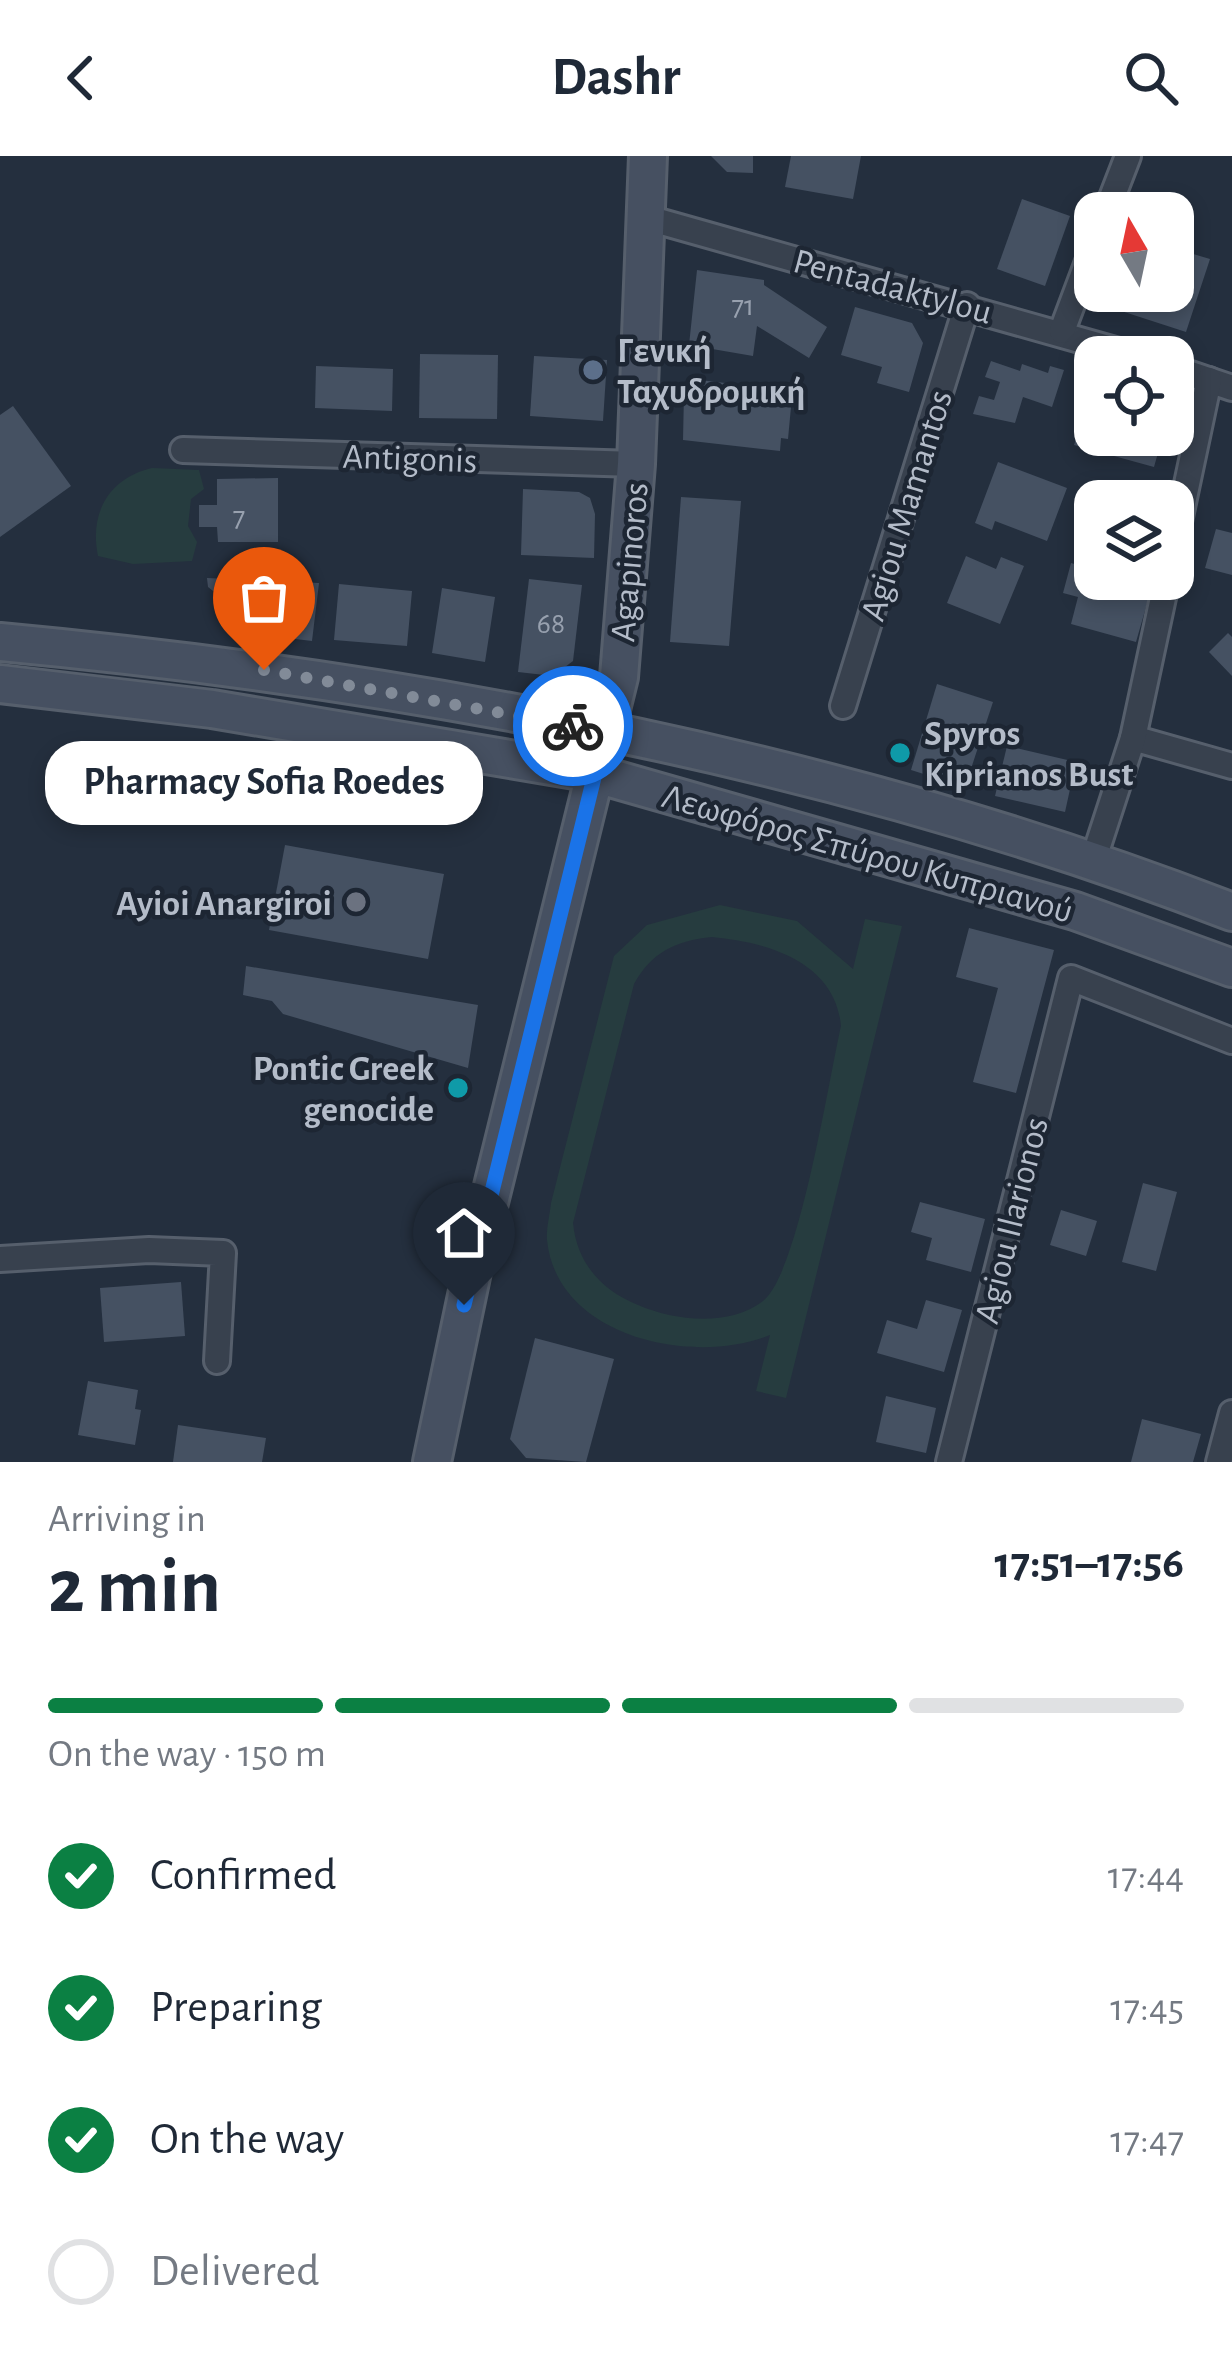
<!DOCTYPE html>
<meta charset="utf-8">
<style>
body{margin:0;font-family:"Alegreya Sans",sans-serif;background:#f6f6f7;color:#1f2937;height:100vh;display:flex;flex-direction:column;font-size:45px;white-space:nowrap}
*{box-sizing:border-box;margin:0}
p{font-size:39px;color:#747a83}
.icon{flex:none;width:66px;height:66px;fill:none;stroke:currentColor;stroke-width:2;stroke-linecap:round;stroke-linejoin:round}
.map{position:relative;height:1306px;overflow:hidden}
.details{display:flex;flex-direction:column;background:#fff;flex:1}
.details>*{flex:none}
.needle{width:78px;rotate:351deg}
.controls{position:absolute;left:1074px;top:36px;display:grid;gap:24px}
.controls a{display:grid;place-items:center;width:120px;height:120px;border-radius:24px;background:#fff;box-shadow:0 6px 18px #0003;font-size:60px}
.pin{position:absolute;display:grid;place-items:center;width:102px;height:102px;color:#fff;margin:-123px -51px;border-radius:50% 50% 50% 0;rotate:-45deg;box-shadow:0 0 12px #0007}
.pin .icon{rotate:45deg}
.courier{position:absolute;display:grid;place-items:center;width:120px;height:120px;margin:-60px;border:9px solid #1a73e8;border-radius:50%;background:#fff;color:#222;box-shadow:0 3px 15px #0007}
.bubble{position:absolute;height:84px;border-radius:36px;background:#fff;box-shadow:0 6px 18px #0003;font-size:39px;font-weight:600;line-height:84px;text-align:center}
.head em{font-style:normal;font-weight:600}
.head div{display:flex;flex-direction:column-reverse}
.head{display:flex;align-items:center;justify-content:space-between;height:204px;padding:0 48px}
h1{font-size:78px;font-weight:600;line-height:90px}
.bar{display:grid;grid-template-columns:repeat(4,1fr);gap:18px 12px;align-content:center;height:144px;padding:0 48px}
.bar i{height:15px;border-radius:9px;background:#e0e1e3}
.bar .on{background:#0b8043}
.bar p{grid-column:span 4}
ol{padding:0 48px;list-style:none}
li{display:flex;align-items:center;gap:36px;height:132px}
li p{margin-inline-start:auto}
li .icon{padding:12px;border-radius:50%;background:#0b8043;color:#fff;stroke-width:4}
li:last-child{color:#747a83}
li i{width:66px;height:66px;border:6px solid #e0e1e3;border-radius:50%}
header{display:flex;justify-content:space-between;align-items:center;height:156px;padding:0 48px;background:#fff;font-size:54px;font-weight:600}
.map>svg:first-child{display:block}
.green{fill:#263c3f;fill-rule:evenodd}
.building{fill:#455162}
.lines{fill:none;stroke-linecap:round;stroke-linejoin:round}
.street-casing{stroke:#565f6c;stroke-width:30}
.secondary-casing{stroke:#565f6c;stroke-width:42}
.street{stroke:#38414e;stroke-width:24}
.secondary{stroke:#465061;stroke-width:36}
.done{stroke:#828b98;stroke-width:12;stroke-dasharray:0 21.6}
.route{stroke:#1a73e8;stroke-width:15}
.service-dot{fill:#5c6f8a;stroke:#1d2633;stroke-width:4.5}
.culture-dot{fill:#0f9aa8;stroke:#1d2633;stroke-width:4.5}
.worship-dot{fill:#6b7280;stroke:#1d2633;stroke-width:4.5}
.labels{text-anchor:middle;stroke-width:9;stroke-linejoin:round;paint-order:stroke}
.number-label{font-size:30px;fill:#98a1af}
.street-label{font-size:36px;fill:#b4bcc9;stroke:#1d2633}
.poi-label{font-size:36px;font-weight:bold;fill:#b4bcc9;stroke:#1d2633;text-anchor:start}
</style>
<header><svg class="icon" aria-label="back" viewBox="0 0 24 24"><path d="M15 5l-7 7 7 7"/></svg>Dashr<svg class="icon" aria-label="search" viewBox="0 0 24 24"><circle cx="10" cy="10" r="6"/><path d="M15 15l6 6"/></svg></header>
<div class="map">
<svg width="1232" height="1306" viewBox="0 0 1232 1306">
<rect width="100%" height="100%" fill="#242f3e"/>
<g class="green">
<path d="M152,312l47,2 5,19 -13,10 -3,27 9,16 -5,19 -59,3 -35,-8c-9,-43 11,-78 54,-88z"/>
<path d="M720,749l77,16 56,48 12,-50 37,7 -116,472 -30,-7 14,-56c-74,31 -213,4 -223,-95 -1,-11 3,-26 4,-37l63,-247 33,-31zM712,781c54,5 123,24 129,89 -12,52 -42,247 -78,275 -34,26 -88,20 -125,4 -37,-15 -61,-42 -65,-82l61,-239c18,-32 41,-43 78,-47z"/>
</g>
<g class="building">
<polygon points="711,0 753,0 753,17 727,16"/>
<polygon points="791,0 861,0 853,43 785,31"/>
<polygon points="1022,43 1070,60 1045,130 997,113"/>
<polygon points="1173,92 1210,103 1186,176 1112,152 1117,135 1173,135"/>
<polygon points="697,114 764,124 764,129 827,171 809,202 757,170 753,200 689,189"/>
<polygon points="855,151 912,167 923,187 909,236 877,227 882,211 841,199"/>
<polygon points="420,198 498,199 497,263 419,262"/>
<polygon points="534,200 607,204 603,265 530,260"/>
<polygon points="991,205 1020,215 1022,208 1048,217 1050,210 1064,214 1052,251 1023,241 1015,267 973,258 979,240 994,244 1000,226 985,221"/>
<polygon points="316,210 393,213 392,255 315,252"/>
<polygon points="1095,221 1095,279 1163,279 1154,311 1074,289"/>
<polygon points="691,223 786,234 784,250 791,251 788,283 781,282 780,295 683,284 684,237 689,238"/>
<polygon points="13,250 71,330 0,381 0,259"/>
<polygon points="998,306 1067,332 1047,385 995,365 992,374 975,367"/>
<polygon points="278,322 278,386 218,386 217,371 199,371 199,349 217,349 217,323"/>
<polygon points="523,333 579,336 590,342 595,358 594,402 521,399"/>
<polygon points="681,341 741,345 729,490 670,486"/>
<polygon points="1216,373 1232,377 1232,419 1205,412"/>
<polygon points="966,400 996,413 1001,401 1024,410 1000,468 947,447"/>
<polygon points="1071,407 1095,414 1095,423 1152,430 1136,486 1071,468 1078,441 1063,437"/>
<polygon points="207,422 319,427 312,485 245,477 248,446 227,446 208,431"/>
<polygon points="529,423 582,429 573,505 553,520 518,516"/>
<polygon points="339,428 412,435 407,490 334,484"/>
<polygon points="442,432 495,441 485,506 432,497"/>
<polygon points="1228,477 1232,481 1232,520 1209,496"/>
<polygon points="937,528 993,546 965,631 911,614"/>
<polygon points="1007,590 1076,606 1065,656 995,640"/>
<polygon points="285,689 444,718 428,803 269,774"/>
<polygon points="969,772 1054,794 1016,937 973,926 998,832 956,821"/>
<polygon points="246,810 478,849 468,912 283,858 272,845 243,839"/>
<polygon points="1143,1027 1177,1036 1156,1115 1122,1106"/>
<polygon points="920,1046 985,1063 971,1116 926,1104 932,1082 911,1076"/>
<polygon points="1061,1054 1097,1065 1086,1100 1050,1089"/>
<polygon points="181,1126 185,1180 104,1186 100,1132"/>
<polygon points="926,1144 962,1154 944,1216 877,1197 887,1164 917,1173"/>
<polygon points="535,1182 614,1203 586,1306 526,1302 510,1283"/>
<polygon points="88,1225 138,1234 135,1253 141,1254 135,1289 78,1279"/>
<polygon points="886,1240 936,1252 926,1297 876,1286"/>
<polygon points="1142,1263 1201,1278 1193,1306 1131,1306"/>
<polygon points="178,1269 266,1282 262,1306 173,1306"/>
</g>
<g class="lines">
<defs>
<g id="street">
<polyline points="1106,57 1128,0"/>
<polyline points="644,61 1140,201"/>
<polyline points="1062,175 1095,87"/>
<polyline points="1173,212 1232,232"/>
<polyline points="183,294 636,308"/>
<polyline points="1173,394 1209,224"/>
<polyline points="843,550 967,149"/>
<polyline points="1133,582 1232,610"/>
<polyline points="1094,702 1133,582 1167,423"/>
<polyline points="0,1103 149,1094 223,1097 217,1205"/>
<polyline points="949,1306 1071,822 1232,885"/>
<polyline points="1219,1306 1232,1257"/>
</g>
<g id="secondary">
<path d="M0,486c417,39 840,118 1232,270"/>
<polyline points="0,528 212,553 593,617 1075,755 1232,812"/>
<polyline points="432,1306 473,1111 619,521 636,308 648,0"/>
</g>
</defs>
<use href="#street" class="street-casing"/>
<use href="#secondary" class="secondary-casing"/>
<use href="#street" class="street"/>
<use href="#secondary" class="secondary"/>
</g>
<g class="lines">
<polyline class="done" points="264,514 573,570"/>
<polyline class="route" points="464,1149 605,577 573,570"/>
</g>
<circle class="service-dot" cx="593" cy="214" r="12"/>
<g class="culture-dot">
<circle cx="900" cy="597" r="12"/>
<circle cx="458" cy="932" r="12"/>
</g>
<circle class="worship-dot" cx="356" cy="746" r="12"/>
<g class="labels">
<g class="number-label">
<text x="743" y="159">71</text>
<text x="239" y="370">7</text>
<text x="551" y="477">68</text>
</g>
<g class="street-label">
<text transform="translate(893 129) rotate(15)" y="13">Pentadaktylou</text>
<text transform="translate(410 301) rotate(2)" y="13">Antigonis</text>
<text transform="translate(905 349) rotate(-73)" y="13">Agiou Mamantos</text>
<text transform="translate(628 406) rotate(-85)" y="13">Agapinoros</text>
<text transform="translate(868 696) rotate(16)" y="13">Λεωφόρος Σπύρου Κυπριανού</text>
<text transform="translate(1010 1064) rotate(-76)" y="13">Agiou Ilarionos</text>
</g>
<g class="poi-label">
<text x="617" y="206">Γενική<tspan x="617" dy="41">Ταχυδρομική</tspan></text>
<text x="924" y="589">Spyros<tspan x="924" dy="41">Kiprianos Bust</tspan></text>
<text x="332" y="759" text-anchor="end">Ayioi Anargiroi</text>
<text x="434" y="924" text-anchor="end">Pontic Greek<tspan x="434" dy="41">genocide</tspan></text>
</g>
</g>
</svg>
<div class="controls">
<a><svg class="needle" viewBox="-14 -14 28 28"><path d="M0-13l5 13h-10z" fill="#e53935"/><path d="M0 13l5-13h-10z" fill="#747a83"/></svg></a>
<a><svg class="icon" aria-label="locate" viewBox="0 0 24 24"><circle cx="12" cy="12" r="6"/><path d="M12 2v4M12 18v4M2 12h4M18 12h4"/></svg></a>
<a><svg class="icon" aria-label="layers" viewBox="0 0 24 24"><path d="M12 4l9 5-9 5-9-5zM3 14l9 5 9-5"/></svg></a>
</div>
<div class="pin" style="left:264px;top:514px;background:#ea580c"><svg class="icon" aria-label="bag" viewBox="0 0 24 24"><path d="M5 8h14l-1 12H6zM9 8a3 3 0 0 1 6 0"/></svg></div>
<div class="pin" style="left:464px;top:1149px;background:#1f2937"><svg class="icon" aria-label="home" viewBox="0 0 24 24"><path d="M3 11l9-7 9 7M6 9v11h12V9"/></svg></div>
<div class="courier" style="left:573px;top:570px"><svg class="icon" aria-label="bike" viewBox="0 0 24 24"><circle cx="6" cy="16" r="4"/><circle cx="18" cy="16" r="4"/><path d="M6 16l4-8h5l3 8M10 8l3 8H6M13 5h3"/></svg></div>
<div class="bubble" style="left:45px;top:585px;width:438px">Pharmacy Sofia Roedes</div>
</div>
<section class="details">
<div class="head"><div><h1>2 min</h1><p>Arriving in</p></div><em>17:51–17:56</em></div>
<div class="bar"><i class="on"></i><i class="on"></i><i class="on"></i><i></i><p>On the way · 150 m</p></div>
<ol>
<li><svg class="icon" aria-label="check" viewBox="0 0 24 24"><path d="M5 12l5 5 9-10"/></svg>Confirmed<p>17:44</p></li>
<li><svg class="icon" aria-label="check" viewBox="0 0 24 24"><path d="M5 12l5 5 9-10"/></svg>Preparing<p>17:45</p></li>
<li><svg class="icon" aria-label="check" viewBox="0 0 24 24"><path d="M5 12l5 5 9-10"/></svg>On the way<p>17:47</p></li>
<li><i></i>Delivered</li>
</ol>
</section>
